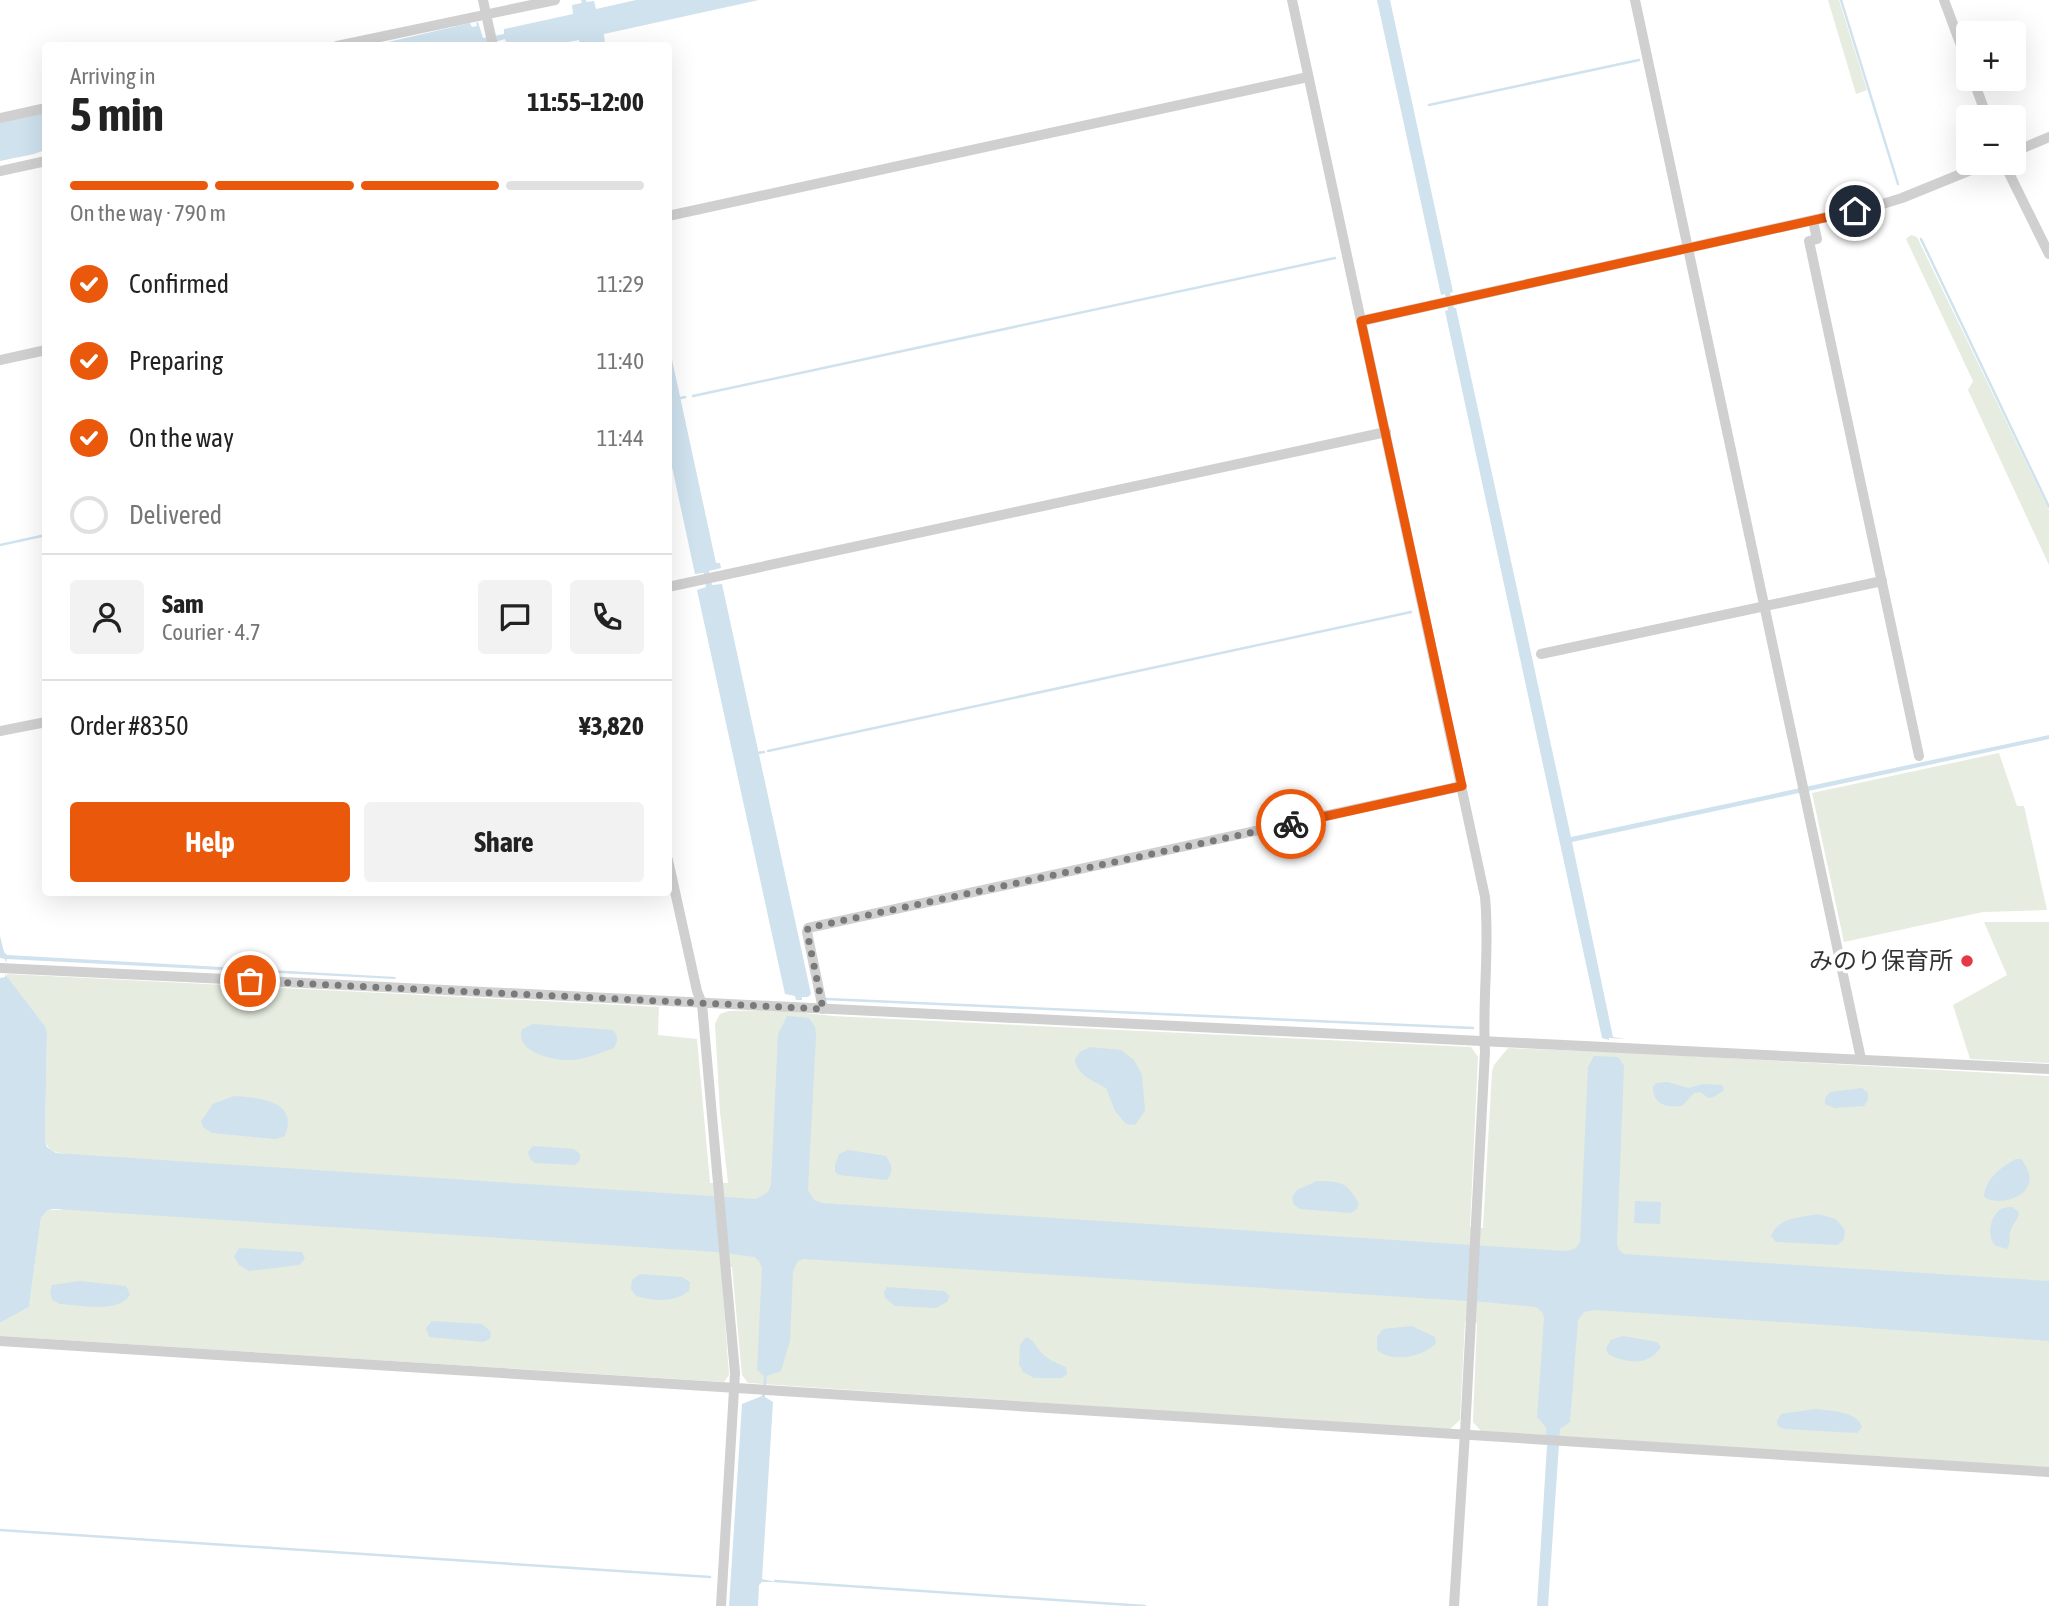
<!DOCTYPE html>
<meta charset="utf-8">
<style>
body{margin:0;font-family:"Asap Condensed","Noto Sans JP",sans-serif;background:#f2f2f2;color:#222;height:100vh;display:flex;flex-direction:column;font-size:26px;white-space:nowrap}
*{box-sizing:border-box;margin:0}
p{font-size:23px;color:#767676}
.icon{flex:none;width:38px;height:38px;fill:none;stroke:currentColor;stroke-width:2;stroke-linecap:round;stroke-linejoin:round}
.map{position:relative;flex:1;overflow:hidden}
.panel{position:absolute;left:42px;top:42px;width:630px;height:854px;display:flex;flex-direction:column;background:#fff;border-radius:7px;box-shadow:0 7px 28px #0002}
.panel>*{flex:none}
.fabs{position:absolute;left:1956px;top:21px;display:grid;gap:14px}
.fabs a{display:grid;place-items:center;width:70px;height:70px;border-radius:7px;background:#fff;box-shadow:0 7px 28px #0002;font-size:35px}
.pin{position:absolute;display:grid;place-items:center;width:60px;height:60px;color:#fff;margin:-30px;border:4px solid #fff;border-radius:50%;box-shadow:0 2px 7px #0007}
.courier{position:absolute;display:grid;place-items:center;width:70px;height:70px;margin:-35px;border:5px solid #ea580c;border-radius:50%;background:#fff;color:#222;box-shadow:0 2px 9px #0007}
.headline em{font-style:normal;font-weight:700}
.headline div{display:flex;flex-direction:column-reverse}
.headline{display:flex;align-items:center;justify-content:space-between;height:119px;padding:0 28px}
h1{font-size:46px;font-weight:700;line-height:52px}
.bar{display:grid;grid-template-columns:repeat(4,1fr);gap:10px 7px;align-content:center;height:84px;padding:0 28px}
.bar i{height:9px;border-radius:5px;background:#e0e0e0}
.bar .on{background:#ea580c}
.bar p{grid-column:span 4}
.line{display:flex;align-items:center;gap:18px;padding:0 28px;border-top:2px solid #e0e0e0}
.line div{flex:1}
.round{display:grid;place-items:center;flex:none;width:74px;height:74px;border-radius:7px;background:#f2f2f2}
ol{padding:0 28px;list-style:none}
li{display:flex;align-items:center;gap:21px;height:77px}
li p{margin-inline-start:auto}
li .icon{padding:7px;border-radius:50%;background:#ea580c;color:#fff;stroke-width:4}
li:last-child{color:#767676}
li i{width:38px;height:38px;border:4px solid #e0e0e0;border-radius:50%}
.cta{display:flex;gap:14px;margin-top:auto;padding:14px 28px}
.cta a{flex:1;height:80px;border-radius:7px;background:#ea580c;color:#fff;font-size:28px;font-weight:700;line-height:80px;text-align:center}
.cta a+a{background:#f2f2f2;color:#222}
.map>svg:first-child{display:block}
.green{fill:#e6ecdf}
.water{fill:#cfe2ee}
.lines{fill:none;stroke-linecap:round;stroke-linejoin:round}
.stream{stroke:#cfe2ee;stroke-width:2.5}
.minor{stroke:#d0d0d0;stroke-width:10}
.done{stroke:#7a7a7a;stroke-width:7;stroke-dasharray:0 12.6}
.route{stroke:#ea580c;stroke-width:9}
.poi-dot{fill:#e63946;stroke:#fff;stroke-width:2.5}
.labels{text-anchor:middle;stroke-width:7;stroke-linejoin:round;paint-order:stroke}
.poi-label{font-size:24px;fill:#333;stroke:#fff;text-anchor:end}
</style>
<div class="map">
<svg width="2049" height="1606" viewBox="0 0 2049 1606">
<rect width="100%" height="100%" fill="#fff"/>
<g class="green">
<polygon points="1828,0 1839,0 1867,90 1856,94"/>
<polygon points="1911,235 1917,237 2049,510 2049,565 1968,390 1973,381 1906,239"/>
<polygon points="1999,753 2017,806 2024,806 2047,910 1983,912 1844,942 1812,793"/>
<polygon points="1984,922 2049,922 2049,1063 1970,1059 1953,1005 2007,975"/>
<path d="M7,974l652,33 -1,28 39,4 13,144h18l-8,-71 -5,-88 5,-10 9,-3 48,-1 56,6 638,31 7,10 -8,170 13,1 9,-156 2,-7 14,-17 127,5 414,23v392l-568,-37 -8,-9 4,-99 -12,-2 -5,99 -11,10 -701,-47 -6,-8 -10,-108 -11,-2 8,110 -5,7 -724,-46v-13l29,-16 12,-89 7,-8h14l1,-57c-9,0 -14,-3 -18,-12l2,-109 -2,-6 -38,-49z"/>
</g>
<g class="water">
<polygon points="581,0 586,0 586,2 594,1 596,9 636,0 759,0 604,34 605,45 580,45 579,40 553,45 507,45 505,39 484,45 371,46 470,23 472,27 477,26 476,23 478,22 483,38 504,34 504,29 573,14 572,5 582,3"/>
<polygon points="1377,0 1390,0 1453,292 1450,293 1454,308 1456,308 1571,837 2049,735 2049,739 1572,842 1613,1037 1627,1039 1609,1038 1609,1040 1602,1038 1445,311 1448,310 1445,294 1441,295"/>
<polygon points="45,113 45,150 34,154 0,161 0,123"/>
<polygon points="668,341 716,563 720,563 721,568 709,571 712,585 722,584 811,994 808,997 802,997 802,1000 796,1000 795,996 785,994 697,590 706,587 704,573 695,574 669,453"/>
<polygon points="0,936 4,952 7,955 396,977 395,979 7,959 6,963 5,959 0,958"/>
<polygon points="5,974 45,1026 47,1032 45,1141 47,1147 56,1153 756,1199 768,1192 771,1185 778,1034 787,1016 809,1018 815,1027 816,1036 808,1190 814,1200 822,1203 1566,1251 1575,1249 1580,1242 1588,1067 1594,1056 1618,1057 1624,1066 1617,1244 1619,1250 1624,1254 2049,1281 2049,1341 1842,1326 1595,1310 1584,1312 1578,1320 1570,1422 1560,1429 1548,1606 1537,1606 1547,1446 1546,1427 1537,1417 1544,1318 1542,1312 1536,1307 1484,1302 803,1259 798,1261 793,1271 790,1341 781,1371 767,1376 765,1397 773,1402 762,1579 776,1582 762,1582 759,1585 758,1606 729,1606 742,1404 762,1396 764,1376 757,1370 762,1268 759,1261 755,1257 716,1252 54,1209 48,1210 41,1218 29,1307 0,1323 0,978 5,977"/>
<path d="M533,1024l80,6c6,7 5,10 1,18 -14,5 -28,11 -43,12 -17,1 -57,-8 -49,-31z"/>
<path d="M1090,1047l31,3 13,10 8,15 3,36 -10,14 -9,-1 -11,-13 -9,-23c-12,-7 -30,-13 -31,-29l5,-7z"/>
<path d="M1667,1082l22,6 13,-4 20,1 2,5 -10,7 -6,1 -7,-6 -7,1 -12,13c-16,2 -29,-2 -29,-19l3,-4z"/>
<polygon points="1862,1088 1868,1093 1868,1100 1864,1106 1835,1108 1825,1104 1825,1098 1830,1092"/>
<path d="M234,1096c26,2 65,4 51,40l-9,3 -64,-6 -9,-6 -2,-6 12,-17z"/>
<polygon points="533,1146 574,1149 580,1154 580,1160 575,1165 535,1163 530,1159 528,1152"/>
<path d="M848,1150l38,6c6,9 8,14 1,24l-48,-5 -4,-3v-7l4,-11z"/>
<path d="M2016,1159h5c28,34 -20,50 -37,38 1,-18 17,-30 32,-38z"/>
<path d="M1317,1181c24,0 30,1 42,23l-2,5 -6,4 -51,-4 -6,-4 -2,-7 5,-8z"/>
<polygon points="1635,1201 1661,1202 1660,1224 1634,1223"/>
<path d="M2012,1207l7,5c0,9 -8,12 -9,21 -1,7 1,9 -3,16 -1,0 -10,-3 -11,-3 -10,-8 -6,-31 5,-37 2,-1 7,-2 11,-2z"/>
<path d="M1818,1214l18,5 9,11 -1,9 -6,6 -62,-3 -5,-6c7,-19 29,-18 47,-22z"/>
<polygon points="239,1248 302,1252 305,1259 299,1265 249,1271 239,1265 234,1257"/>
<path d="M640,1274l42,3 8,5 -1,9c-16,12 -36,10 -53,5l-5,-7 1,-9z"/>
<path d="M80,1281l46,5 4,8c-9,20 -51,11 -70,10l-8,-4 -2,-9 2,-6z"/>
<polygon points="887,1287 944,1291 950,1296 947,1302 936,1308 895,1306 885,1298 884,1292"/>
<polygon points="432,1321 482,1324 491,1332 490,1339 483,1342 429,1337 426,1328"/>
<path d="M1412,1326l23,11 1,6c-12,14 -44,20 -59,7v-13l6,-8z"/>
<path d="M1623,1336l34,6 4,5c-13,20 -35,16 -53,7l-2,-6 5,-8z"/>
<path d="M1026,1337c8,3 8,7 13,13 7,9 17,13 27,17l1,7 -5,4h-28l-11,-6 -4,-8 1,-19z"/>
<path d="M1815,1409c15,2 43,2 47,18l-5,6 -72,-4 -7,-3 -1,-5 4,-7z"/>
</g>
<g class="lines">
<g class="stream">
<polyline points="1841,0 1898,184"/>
<polyline points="1429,105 1639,60"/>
<polyline points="1921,239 2049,507"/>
<polyline points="693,396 1335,258"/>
<polyline points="681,398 685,397"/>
<polyline points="0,545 46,535"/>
<polyline points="768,751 1411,612"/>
<polyline points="758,753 764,752"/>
<polyline points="826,999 1473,1028"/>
<polyline points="0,1530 710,1577"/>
<polyline points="775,1581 1145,1606"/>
</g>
<g class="minor">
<polyline points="483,0 493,46"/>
<path d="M1292,0l193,897c5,52 -3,103 0,154l-20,382 -11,173"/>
<polyline points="1635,0 1861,1059"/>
<polyline points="1944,0 1969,67"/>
<polyline points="337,46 555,0"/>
<polyline points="1973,79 1987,117"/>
<polyline points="0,118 46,108"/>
<polyline points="2014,152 2049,137"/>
<polyline points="2004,163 2049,254"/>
<polyline points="0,171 46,161"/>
<polyline points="668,216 1308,77"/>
<polyline points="1813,221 1817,239 1809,241 1919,756"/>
<polyline points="1361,321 1876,206 1902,198 1988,163"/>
<polyline points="0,360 46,350"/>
<polyline points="668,587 1386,432"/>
<polyline points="1541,654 1882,581"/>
<polyline points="0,731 46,722"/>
<polyline points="668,860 697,991 702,1004 735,1373 721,1606"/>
<polyline points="0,968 2049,1069"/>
<polyline points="823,1009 807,932 808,928 1462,786"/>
<polyline points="0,1341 2049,1472"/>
</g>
</g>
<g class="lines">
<polyline class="done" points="250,981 823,1009 807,932 808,928 1291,824"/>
<polyline class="route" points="1291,824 1462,786 1361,321 1855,211"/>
</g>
<circle class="poi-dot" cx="1967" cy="961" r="7"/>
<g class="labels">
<g class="poi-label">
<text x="1953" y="969">みのり保育所</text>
</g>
</g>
</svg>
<div class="fabs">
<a>+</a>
<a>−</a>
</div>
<div class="pin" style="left:250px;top:981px;background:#ea580c"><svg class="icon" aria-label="bag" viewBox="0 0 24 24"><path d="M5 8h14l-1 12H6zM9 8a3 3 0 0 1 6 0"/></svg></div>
<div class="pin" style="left:1855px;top:211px;background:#1f2937"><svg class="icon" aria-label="home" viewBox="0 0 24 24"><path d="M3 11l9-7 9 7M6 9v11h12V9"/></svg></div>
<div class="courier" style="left:1291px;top:824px"><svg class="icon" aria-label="bike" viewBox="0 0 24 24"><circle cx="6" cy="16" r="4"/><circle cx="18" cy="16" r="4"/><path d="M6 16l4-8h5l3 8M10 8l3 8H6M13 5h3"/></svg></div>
<section class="panel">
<div class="headline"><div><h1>5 min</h1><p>Arriving in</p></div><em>11:55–12:00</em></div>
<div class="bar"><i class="on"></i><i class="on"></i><i class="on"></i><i></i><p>On the way · 790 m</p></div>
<ol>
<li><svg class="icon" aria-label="check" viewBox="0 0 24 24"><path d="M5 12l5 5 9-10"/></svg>Confirmed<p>11:29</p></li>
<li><svg class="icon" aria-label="check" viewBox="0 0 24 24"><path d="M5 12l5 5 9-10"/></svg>Preparing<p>11:40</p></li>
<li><svg class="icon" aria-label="check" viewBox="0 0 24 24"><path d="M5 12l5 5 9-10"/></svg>On the way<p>11:44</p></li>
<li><i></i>Delivered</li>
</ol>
<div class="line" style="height:126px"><a class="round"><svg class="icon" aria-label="person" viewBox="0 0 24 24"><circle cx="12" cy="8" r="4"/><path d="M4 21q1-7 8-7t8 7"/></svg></a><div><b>Sam</b><p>Courier · 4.7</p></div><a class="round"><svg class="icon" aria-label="chat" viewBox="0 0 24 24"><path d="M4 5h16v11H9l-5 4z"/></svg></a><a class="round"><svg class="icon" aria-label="phone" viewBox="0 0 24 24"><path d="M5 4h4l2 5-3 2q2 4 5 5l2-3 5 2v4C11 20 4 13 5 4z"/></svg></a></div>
<div class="line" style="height:91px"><div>Order #8350</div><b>¥3,820</b></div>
<div class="cta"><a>Help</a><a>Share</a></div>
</section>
</div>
